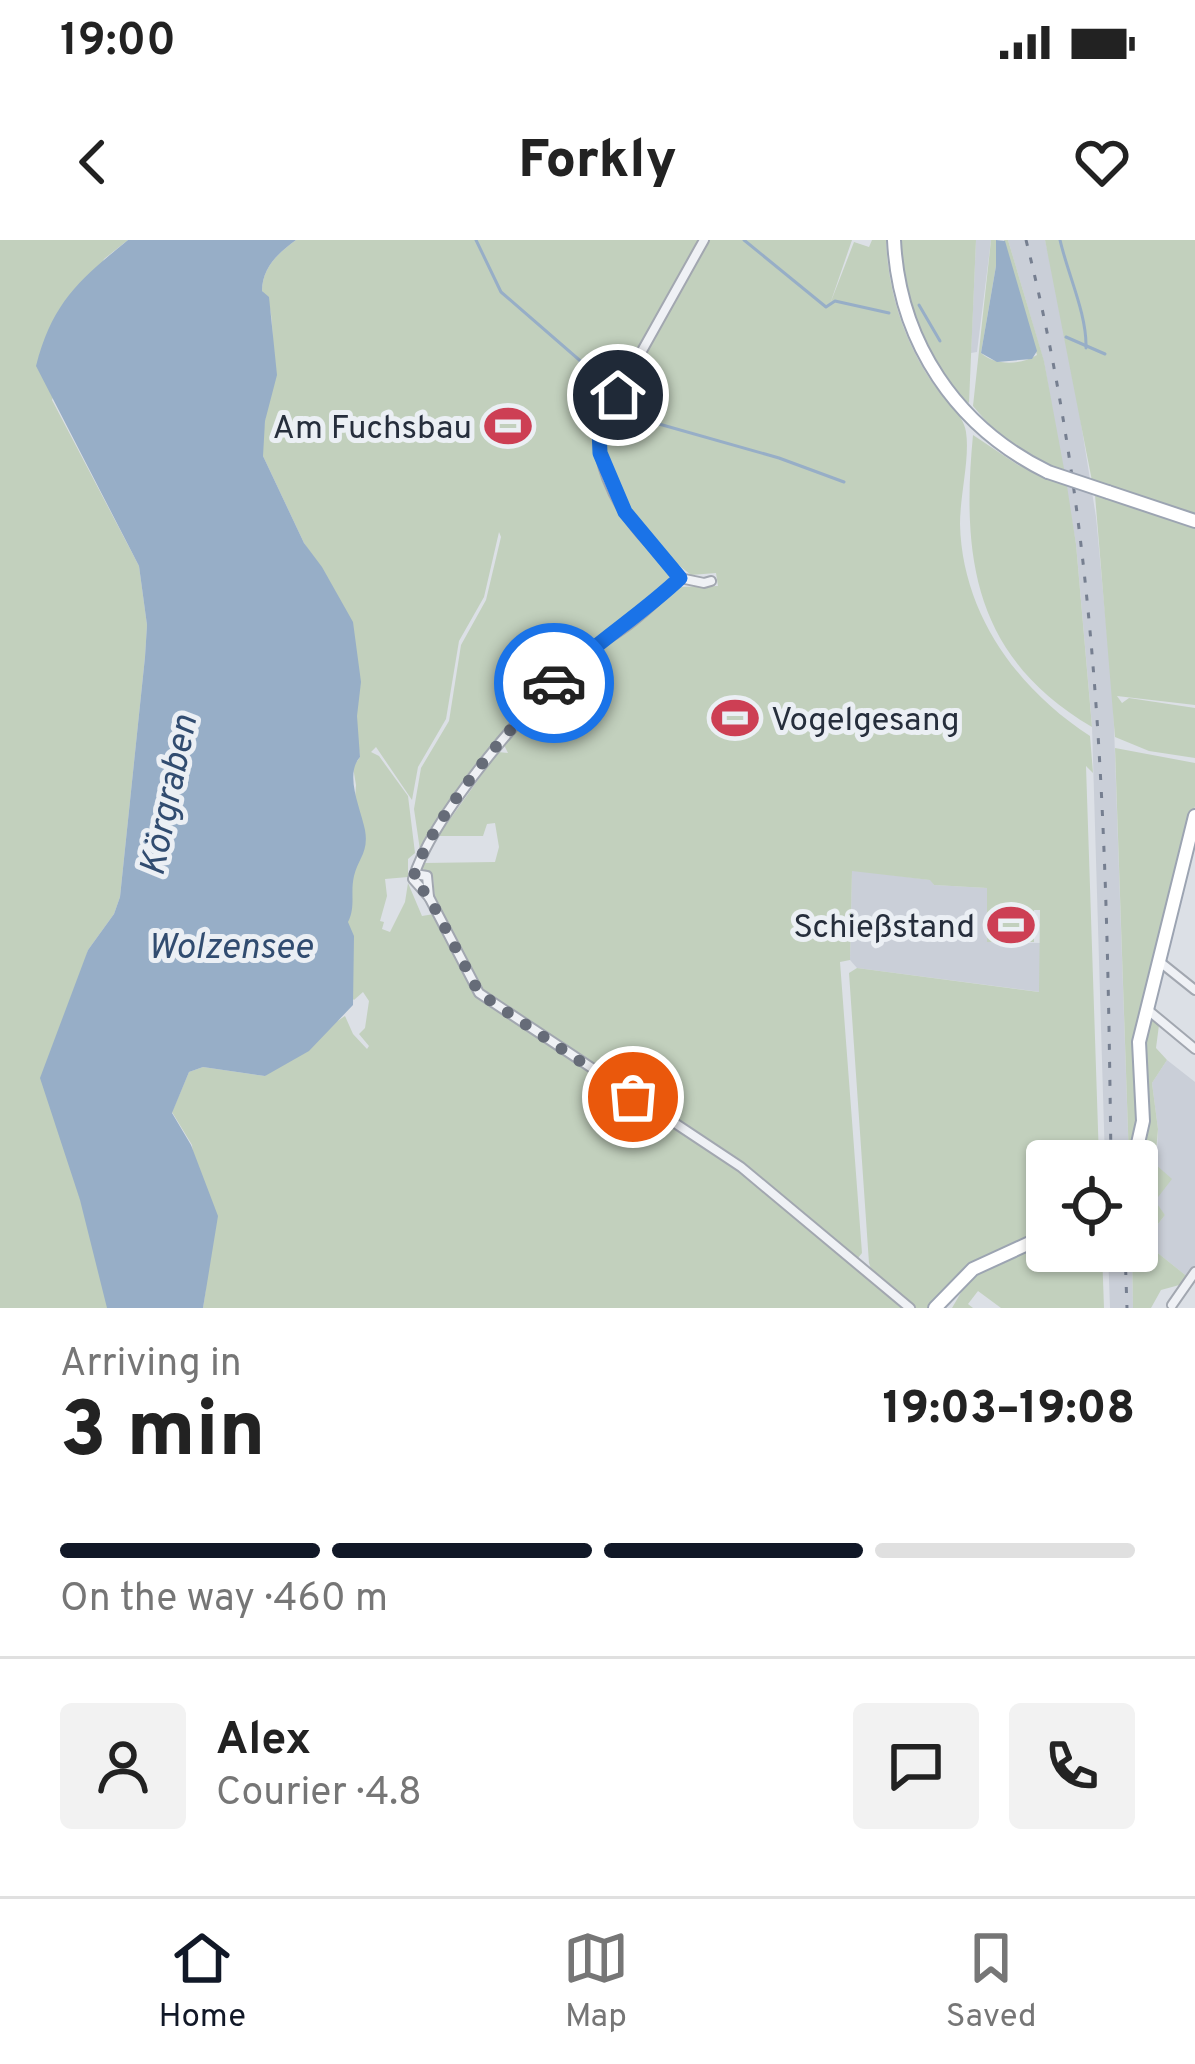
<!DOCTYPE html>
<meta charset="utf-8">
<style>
body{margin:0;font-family:Overpass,sans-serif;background:#f2f2f2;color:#222;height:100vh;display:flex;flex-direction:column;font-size:45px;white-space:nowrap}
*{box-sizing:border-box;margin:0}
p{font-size:39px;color:#767676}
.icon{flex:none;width:66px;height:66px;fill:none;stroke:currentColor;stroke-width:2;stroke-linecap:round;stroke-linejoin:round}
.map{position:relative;height:1068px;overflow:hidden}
.drawer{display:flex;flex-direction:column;background:#fff;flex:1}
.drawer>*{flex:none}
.tools{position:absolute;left:1026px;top:900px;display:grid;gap:24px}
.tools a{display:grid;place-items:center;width:132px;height:132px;border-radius:12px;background:#fff;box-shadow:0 3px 9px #0004;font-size:60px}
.pin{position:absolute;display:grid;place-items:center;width:102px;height:102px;color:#fff;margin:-51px;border:6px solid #fff;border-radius:50%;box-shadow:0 3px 12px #0007}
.courier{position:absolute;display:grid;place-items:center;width:120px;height:120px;margin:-60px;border:9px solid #1a73e8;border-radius:50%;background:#fff;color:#222;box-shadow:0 3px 15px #0007}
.head em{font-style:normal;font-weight:800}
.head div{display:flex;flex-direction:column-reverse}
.head{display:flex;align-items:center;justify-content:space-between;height:204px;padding:0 60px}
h1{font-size:78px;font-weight:800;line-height:90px}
.bar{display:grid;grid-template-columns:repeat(4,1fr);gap:18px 12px;align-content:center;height:144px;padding:0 60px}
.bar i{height:15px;border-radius:9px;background:#e0e0e0}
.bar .active{background:#111827}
.bar p{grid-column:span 4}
.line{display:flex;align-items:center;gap:30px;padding:0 60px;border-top:3px solid #e0e0e0}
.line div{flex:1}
.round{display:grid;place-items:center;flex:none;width:126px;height:126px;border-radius:12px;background:#f2f2f2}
.status{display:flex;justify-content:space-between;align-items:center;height:84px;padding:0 60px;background:#fff;direction:ltr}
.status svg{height:33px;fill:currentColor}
header{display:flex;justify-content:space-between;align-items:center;height:156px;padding:0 60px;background:#fff;font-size:54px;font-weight:800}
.tabs{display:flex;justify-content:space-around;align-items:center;height:168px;border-top:3px solid #e0e0e0;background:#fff;font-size:33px;color:#767676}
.tabs a{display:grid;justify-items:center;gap:6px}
.tabs .active{color:#111827}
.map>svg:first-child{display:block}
.built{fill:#cacfd8}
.green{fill:#c2d0bd}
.water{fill:#97aec7}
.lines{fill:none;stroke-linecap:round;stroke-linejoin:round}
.stream{stroke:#97aec7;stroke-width:3}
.minor-casing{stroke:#a2a7b0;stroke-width:12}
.major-casing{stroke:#9ca4b2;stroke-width:16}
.minor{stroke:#eff1f5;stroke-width:8}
.major{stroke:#fff;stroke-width:12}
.rail{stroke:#767f90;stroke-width:3;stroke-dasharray:6 12;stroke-linecap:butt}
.major-bridge-casing{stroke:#9ca4b2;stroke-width:16;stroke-linecap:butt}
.major-bridge{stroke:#fff;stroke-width:12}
.done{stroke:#666c78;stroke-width:12;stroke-dasharray:0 21.6}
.route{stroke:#1a73e8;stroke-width:15}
.labels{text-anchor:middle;stroke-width:10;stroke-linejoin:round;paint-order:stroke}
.poi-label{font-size:33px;fill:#262e3c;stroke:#ebeff4;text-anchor:end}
.water-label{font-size:36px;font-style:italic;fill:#314c70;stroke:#ebeff4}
</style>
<div class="status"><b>19:00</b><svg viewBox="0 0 49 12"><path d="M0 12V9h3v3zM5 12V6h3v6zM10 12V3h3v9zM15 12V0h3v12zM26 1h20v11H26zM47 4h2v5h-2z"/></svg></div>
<header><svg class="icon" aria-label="back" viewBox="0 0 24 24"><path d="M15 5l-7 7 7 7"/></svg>Forkly<svg class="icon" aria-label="heart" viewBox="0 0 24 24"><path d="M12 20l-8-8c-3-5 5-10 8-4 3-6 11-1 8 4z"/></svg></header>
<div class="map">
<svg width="1195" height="1068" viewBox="0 0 1195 1068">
<rect width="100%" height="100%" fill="#dce0e6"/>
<g class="built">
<polygon points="976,0 991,0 977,112 971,113"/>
<polygon points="1008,0 1045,0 1067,95 1096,277 1113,457 1129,921 1105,921 1092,486 1076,304 1044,122"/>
<polygon points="852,630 931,640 934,645 987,648 987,702 1040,703 1040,752 857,728 850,720"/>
<polygon points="1167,820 1195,842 1195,1028 1189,1038 1144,1002 1165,975 1155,964 1158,889 1152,843"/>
<polygon points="1108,1011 1132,1011 1133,1068 1110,1068"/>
</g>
<g class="green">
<polygon points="0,0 128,0 104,19 52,160 139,326 147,385 145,417 120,657 114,674 88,710 51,848 109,1068 0,1068"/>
<path d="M296,0h405l-98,175c-24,54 34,116 68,155 -3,34 -69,65 -94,85 -66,52 -107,130 -157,195l-6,-41 7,-41 28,-47 12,-76 25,-45 15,-63 -2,-5 -15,65 -25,44 -13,78 -28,48 -6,33 -36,-53 -5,5 8,4 29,40 7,57 -7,6v18l-23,2 2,17 -7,25 4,1 -2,7 8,3 15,-30 3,-19 14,33 12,-2 45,81 260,173 163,140h-699l3,-20 -14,-143 -20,-33 17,-40 14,-5 62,9 32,-28 48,-32 8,18 14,15 2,-3 -10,-12 6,-6 4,-27 -6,-9 -9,8 -7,-7 -2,-45 11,-163 -3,-18 7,-10 -24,-164 -32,-50 -41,-87 -1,-11c3,-33 22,-131 0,-154 0,-23 16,-38 34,-51z"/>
<path d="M707,0h145l-22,64 24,-62 15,5 3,-7h14c2,50 17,98 44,139 10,16 34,35 36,53 4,26 -6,63 -6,92 2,89 57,165 130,212l3,37 -7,-7 13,393 -52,2v67c-51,23 -84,35 -119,80h-13l-43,-36 -3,-9 -20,-290 8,-5 182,24 1,-82h-6v32h-47v-54l-53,-3 -4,-5 -78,-9 -2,89 -10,2 22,291 -4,5 -118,-93 -259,-173 -46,-91 -2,-24 -12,-10 2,-4 72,-1 4,-15 -4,-24 -8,1 -4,12h-45l60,-84 10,1 -4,-8 4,-5 64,-72 60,-41 43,-40 43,-1 -2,-13 -25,2 -20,-16 -43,-48 -21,-44 -6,-37z"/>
<path d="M899,0h77l-7,163c-47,-28 -65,-112 -70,-163z"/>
<path d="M991,0h5v26l-15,87c14,13 40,12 56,2l-33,-115h4l36,121 21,113c-43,-20 -62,-32 -92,-68z"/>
<polygon points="1045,0 1195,0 1195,277 1092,241"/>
<path d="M973,195l45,30 49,21 9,58 16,183c-117,-69 -131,-167 -119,-292z"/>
<polygon points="1095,255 1195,285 1195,465 1117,456 1122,463 1129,458 1195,468 1195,518 1149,511 1115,497"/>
<polygon points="1115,508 1195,523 1195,566 1135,796 1137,885 1129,920"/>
<polygon points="1151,776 1159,785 1156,808 1167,820 1152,843 1158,889 1155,924 1172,939 1155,961 1165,975 1144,1002 1189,1038 1183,1044 1161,1050 1151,1068 1133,1068 1132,1011 1137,1011 1137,927 1146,886 1141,817"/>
<polygon points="1047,1001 1047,1011 1102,1011 1104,1068 1001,1068 978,1051 968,1064 973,1068 952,1068 963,1049 939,1068 966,1039"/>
</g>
<g class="water">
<path d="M128,0h168c-18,13 -34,28 -34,51l7,6 8,78 -12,46 -2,35 41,87 18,24 31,55 8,60 -4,34 3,41c-16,18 1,52 5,73 4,22 -7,29 -11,46 -4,17 2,30 -6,46l6,14 -1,69 -44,46 -44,25 -62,-9 -14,5 -17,41 19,32 27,71 -15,92h-96l-27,-108 -40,-122 48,-128 26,-36 6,-17 25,-240 2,-32 -8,-59 -103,-200c16,-63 43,-86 92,-126z"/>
<polygon points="996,0 1005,1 1037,111 1032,119 997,122 981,113 996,26"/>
</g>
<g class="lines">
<g class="stream">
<polyline points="476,0 501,52 615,151"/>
<polyline points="744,0 826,67 835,61 889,73"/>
<path d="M1060,0c8,35 27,74 26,108"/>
<polyline points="919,65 940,101"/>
<polyline points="1066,97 1105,114"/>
<polyline points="624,158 659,184 779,218 844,242"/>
</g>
<defs>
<g id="minor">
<path d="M680,338c-10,-18 -26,-29 -39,-44 -25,-29 -53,-80 -36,-117l99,-177"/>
<path d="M711,341l-7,2 -24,-5c-18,17 -35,35 -55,49 -13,10 -27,16 -39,26 -51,42 -155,164 -173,226l16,18 50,96 262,174 169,141"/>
<polyline points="415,634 427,636 429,657"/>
<polyline points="1160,722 1195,750"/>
<polyline points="1148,770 1195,809"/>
<polyline points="1172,1065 1195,1032"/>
</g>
<g id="major">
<path d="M894,0c5,102 62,187 154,232"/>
<polyline points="1108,252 1195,281"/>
<polyline points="1134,921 1143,881 1139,802 1195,576"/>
<polyline points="935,1068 973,1029 1047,995"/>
</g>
</defs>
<use href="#minor" class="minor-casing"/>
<use href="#major" class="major-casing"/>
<use href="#minor" class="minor"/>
<use href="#major" class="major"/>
<g class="rail">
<path d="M1026,0c76,302 81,612 85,921"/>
<polyline points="1125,1011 1127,1068"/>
</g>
<defs>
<polyline id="major-bridge" points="1048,232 1108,252"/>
</defs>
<use href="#major-bridge" class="major-bridge-casing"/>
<use href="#major-bridge" class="major-bridge"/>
</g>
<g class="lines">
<path class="done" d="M554,443c-44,44 -125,137 -141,196l16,18 50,96 154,104"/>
<path class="route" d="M554,443c39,-39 86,-67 126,-105l-55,-66 -25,-59 -1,-24 19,-34"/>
</g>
<defs>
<symbol id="stadium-bare" viewBox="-9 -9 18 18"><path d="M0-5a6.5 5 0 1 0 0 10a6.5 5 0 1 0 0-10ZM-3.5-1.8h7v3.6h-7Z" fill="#cd3f54" stroke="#ebeff4" stroke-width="2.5" paint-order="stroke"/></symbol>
</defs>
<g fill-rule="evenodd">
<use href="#stadium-bare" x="475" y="153" width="66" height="66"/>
<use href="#stadium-bare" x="702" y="445" width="66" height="66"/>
<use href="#stadium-bare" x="978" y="652" width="66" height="66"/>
</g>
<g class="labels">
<g class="poi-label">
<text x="472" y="198">Am Fuchsbau</text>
<text x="771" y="490" text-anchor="start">Vogelgesang</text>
<text x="975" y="697">Schießstand</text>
</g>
<g class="water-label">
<text transform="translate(167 555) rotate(-78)" y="13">Körgraben</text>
<text x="230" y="718">Wolzensee</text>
</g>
</g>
</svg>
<div class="tools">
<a><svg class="icon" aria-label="locate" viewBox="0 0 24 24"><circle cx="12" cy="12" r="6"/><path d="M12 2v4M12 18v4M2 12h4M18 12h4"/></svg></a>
</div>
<div class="pin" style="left:633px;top:857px;background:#ea580c"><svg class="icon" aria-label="bag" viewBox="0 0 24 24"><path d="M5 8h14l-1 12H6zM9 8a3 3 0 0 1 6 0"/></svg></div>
<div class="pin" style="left:618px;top:155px;background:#1f2937"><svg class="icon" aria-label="home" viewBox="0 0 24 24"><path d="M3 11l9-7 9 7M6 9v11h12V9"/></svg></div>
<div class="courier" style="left:554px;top:443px"><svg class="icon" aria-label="car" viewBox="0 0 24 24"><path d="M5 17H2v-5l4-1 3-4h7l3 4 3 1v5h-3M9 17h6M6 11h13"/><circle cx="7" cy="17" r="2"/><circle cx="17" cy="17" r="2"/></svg></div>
</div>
<section class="drawer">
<div class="head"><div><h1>3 min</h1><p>Arriving in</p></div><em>19:03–19:08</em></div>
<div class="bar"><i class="active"></i><i class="active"></i><i class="active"></i><i></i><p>On the way · 460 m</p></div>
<div class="line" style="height:216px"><a class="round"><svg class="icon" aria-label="person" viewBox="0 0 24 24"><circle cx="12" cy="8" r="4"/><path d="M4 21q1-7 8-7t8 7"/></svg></a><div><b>Alex</b><p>Courier · 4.8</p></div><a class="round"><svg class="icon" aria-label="chat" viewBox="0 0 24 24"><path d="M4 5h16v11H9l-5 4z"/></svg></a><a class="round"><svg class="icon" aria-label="phone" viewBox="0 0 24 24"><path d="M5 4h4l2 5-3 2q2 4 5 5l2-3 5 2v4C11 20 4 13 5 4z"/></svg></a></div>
</section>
<nav class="tabs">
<a class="active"><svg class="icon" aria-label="home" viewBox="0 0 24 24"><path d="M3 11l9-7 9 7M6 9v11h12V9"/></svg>Home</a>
<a><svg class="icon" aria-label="map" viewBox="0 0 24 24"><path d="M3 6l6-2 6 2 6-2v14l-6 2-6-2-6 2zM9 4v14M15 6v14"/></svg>Map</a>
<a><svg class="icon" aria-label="saved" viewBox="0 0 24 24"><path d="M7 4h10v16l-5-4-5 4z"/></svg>Saved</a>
</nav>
